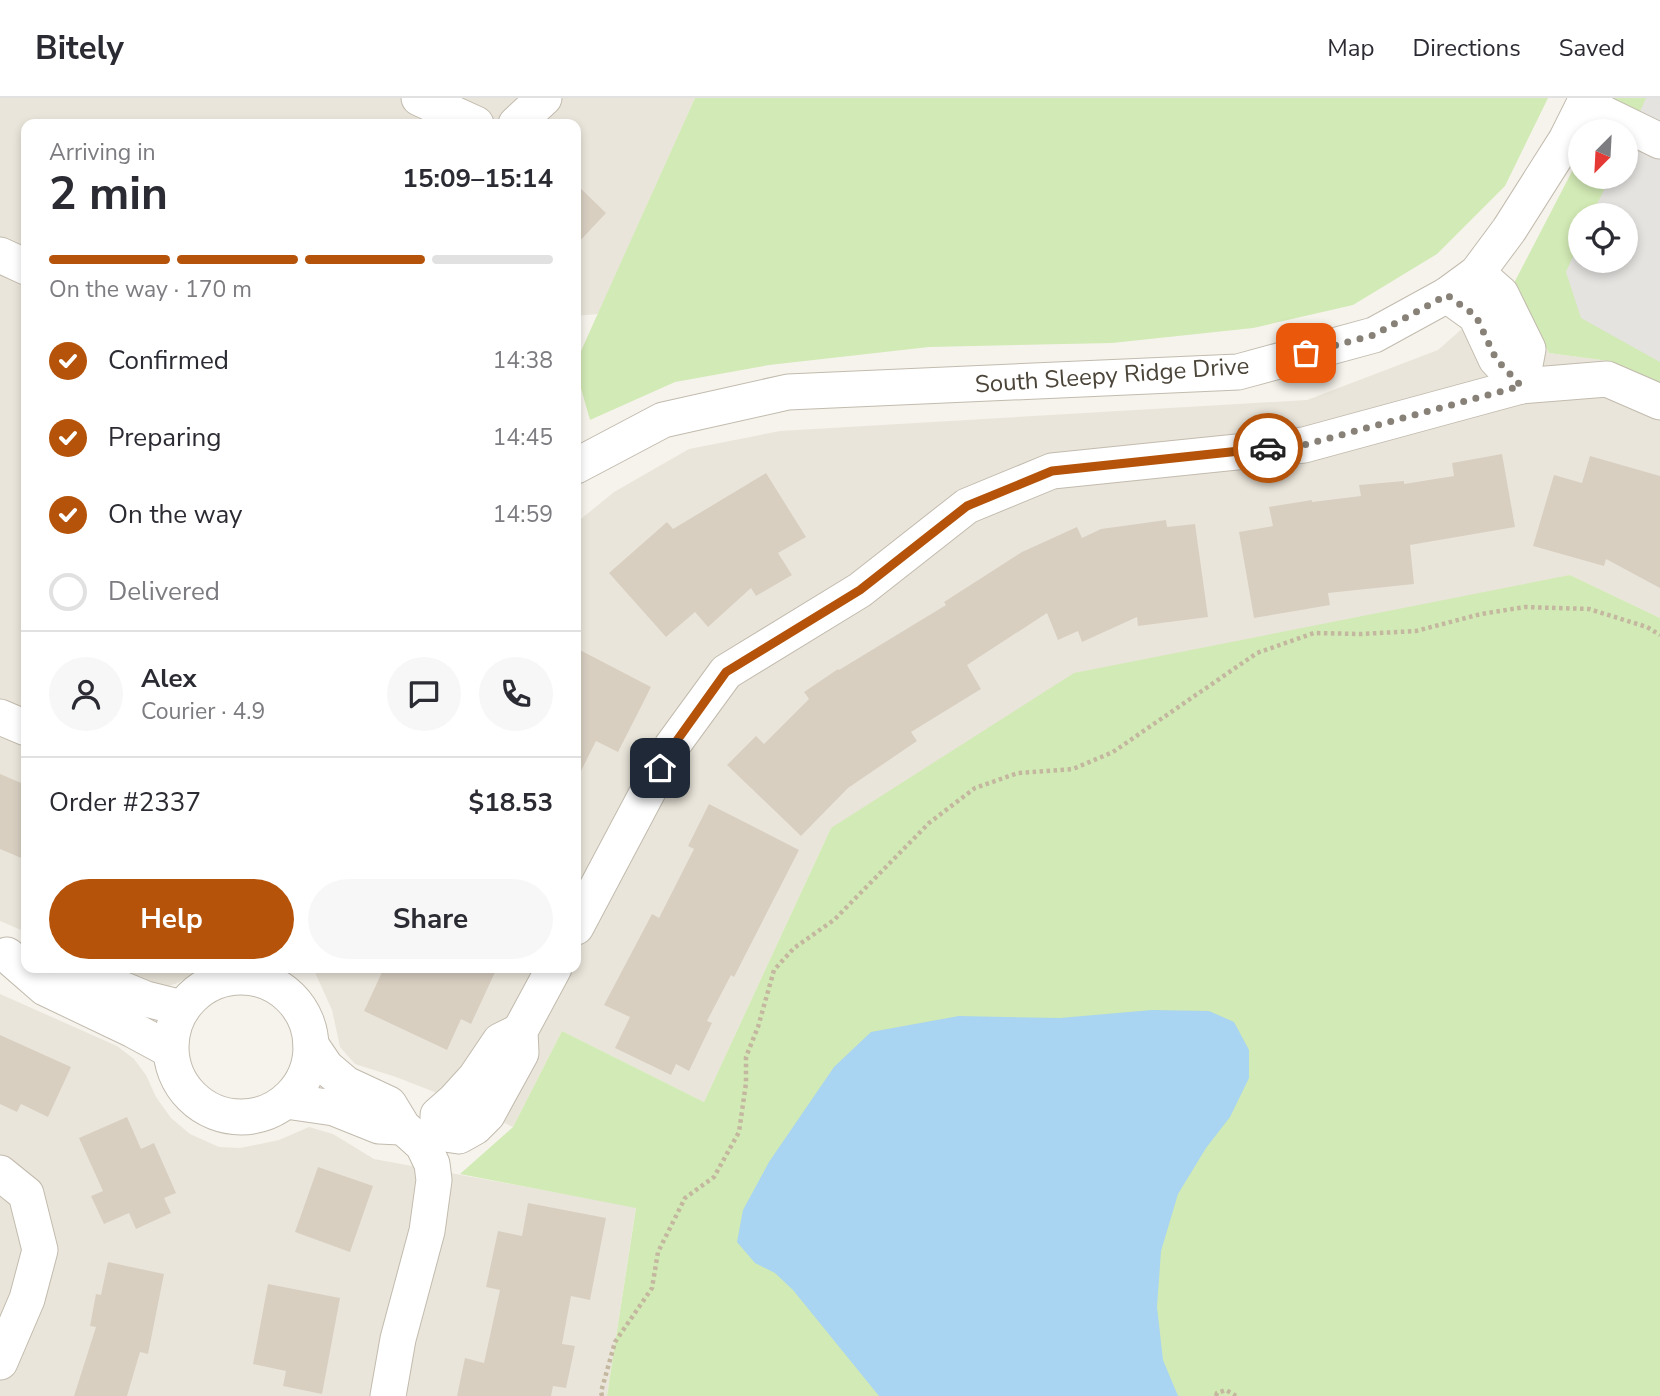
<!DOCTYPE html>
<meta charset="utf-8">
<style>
body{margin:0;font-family:"Nunito Sans",sans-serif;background:#f7f7f7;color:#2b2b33;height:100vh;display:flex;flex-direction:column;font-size:26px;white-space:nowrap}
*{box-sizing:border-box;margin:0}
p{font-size:23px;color:#7c7c81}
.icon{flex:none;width:38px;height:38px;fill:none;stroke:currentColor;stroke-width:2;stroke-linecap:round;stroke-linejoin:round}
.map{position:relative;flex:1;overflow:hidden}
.side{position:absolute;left:21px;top:21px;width:560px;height:854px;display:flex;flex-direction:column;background:#fff;border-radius:14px;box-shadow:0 4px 10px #0003}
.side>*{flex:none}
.needle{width:46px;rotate:204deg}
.tools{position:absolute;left:1568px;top:21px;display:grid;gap:14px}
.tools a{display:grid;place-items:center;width:70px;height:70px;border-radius:50%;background:#fff;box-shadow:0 4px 10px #0003;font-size:35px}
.pin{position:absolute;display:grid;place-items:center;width:60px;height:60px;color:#fff;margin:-30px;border-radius:14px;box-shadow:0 4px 10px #0006}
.courier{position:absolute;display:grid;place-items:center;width:70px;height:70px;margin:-35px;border:5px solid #b45309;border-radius:50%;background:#fff;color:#222;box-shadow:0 2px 9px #0007}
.summary em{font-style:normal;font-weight:700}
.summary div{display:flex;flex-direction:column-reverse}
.summary{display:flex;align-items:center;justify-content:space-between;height:119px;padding:0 28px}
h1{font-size:46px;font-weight:700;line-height:52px}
.bar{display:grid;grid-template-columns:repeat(4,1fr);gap:10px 7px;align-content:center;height:84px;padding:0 28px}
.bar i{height:9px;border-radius:5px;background:#e1e1e2}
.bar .selected{background:#b45309}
.bar p{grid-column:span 4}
.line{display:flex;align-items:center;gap:18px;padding:0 28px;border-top:2px solid #e1e1e2}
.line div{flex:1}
.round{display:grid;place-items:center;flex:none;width:74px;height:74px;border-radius:37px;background:#f7f7f7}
ol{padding:0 28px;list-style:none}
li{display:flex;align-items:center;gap:21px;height:77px}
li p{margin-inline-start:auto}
li .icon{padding:7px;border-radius:50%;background:#b45309;color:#fff;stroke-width:4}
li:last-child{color:#7c7c81}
li i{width:38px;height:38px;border:4px solid #e1e1e2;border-radius:50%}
.action{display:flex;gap:14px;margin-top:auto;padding:14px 28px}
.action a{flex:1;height:80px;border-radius:42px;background:#b45309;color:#fff;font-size:28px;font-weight:700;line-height:80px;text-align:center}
.action a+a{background:#f7f7f7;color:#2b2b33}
header{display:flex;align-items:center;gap:42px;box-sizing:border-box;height:98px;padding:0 35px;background:#fff;border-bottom:2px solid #e1e1e2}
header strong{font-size:33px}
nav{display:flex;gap:38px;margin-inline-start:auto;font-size:24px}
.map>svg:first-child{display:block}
.residential{fill:#eae5da}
.green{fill:#d2eab5;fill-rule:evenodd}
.parking{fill:#e5e3e0}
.water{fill:#a9d4f2}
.building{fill:#d8cfc1}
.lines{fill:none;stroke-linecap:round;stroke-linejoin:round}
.minor-casing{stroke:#c2bbae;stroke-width:37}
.path{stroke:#c4b79f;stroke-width:4.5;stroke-dasharray:3.5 3.5;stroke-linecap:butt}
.minor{stroke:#fff;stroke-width:35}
.done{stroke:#878178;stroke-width:7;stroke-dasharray:0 12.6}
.route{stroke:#b45309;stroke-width:9}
.labels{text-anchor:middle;stroke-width:6;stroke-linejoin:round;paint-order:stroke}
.street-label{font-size:24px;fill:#4b4439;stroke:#fff}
</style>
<header>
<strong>Bitely</strong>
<nav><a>Map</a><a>Directions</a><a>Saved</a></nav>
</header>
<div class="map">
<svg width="1660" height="1298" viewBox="0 0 1660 1298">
<rect width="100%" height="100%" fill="#f6f3ec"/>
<g class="residential">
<polygon points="0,0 695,0 598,216 576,218 576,26 26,26 26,834 0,823"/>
<polygon points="1514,185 1549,255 1609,263 1660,289 1660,520 1570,477 831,730 704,1004 562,933 513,1029 455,1002 396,979 355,966 340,949 332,912 313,870 576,870 576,425 614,394 689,351 780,333 1307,302 1438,252"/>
<polygon points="109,870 206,870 175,886 159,891"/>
<polygon points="0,896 117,948 134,961 146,977 156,999 171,1020 190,1036 219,1049 240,1050 279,1042 309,1029 333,1036 374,1061 636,1109 607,1298 0,1298"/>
</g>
<g class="green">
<polygon points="695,0 1548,0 1505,88 1437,156 1353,207 1253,230 1112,245 929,249 769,267 675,284 590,322 576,273 576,264"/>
<path d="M1610,0h50v289l-51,-26 -60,-8 -35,-70 66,-127v21h46v-46h-33zM1580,117h46v46h-46z"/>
<polygon points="1570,477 1660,520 1660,1298 607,1298 636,1110 460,1076 513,1029 562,933 704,1004 831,730 1074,575"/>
</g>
<polygon class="parking" points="1646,0 1660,0 1660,264 1581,220 1566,174 1580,143 1580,163 1626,163 1626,117 1592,117 1610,79 1626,79 1626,44"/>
<polygon class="water" points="1152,912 1209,913 1234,924 1249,952 1249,980 1230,1019 1206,1050 1178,1096 1161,1153 1157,1209 1163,1262 1178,1298 879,1298 793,1192 775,1175 755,1165 737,1144 743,1112 769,1064 834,969 871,934 959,918 1060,920"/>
<g class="building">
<polygon points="576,86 606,115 576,147"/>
<polygon points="1502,356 1515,429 1410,447 1414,486 1328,495 1330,507 1254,520 1239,434 1273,428 1269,409 1312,402 1312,404 1361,398 1359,387 1404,383 1404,386 1454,378 1452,365"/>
<polygon points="1590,358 1660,378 1660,490 1606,461 1604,468 1533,448 1554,377 1582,385"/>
<polygon points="766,375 806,439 778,455 792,477 756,498 751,490 708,529 695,514 666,539 609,475 667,424 673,431"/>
<polygon points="1166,422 1167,429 1195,426 1208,519 1138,528 1137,519 1082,544 1078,533 1058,542 1047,515 967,567 981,591 911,634 917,643 848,690 801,738 727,667 756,638 764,646 809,601 804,594 838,571 839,572 946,507 944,504 1022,454 1077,429 1082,440 1101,431"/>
<polygon points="576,550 651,589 618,654 596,643 576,683"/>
<polygon points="0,676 26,687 26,762 0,751"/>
<polygon points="709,706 799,752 734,879 731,877 707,923 712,925 689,973 676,966 671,977 615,950 630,919 604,907 652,816 659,820 694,751 688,748"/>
<polygon points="384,870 497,870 471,926 461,921 447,952 364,913"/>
<polygon points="0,937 71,969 48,1019 21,1006 17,1014 0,1006"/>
<polygon points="127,1019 141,1051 154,1045 176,1095 164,1100 171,1115 136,1131 129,1115 104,1126 91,1098 103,1093 79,1040"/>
<polygon points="318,1069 373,1088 350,1154 295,1134"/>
<polygon points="528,1105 606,1120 590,1202 571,1198 562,1246 575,1248 566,1290 553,1288 551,1298 457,1298 465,1260 484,1265 500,1192 486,1189 498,1133 522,1138"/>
<polygon points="108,1164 164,1176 148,1256 140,1254 127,1298 74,1298 96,1229 90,1228 96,1196 101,1197"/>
<polygon points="268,1186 340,1200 322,1296 283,1288 286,1273 253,1266"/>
</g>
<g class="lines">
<defs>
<g id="minor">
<polyline points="419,0 476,26"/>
<polyline points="1584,6 1660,43"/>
<polyline points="516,26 544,0"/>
<polyline points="0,157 26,169"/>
<polyline points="1477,175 1501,196 1528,251 1521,288"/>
<polyline points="1447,197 1476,218 1496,261 1521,288"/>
<polyline points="576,368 663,322 788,294 1238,274 1374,237 1447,197 1477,175 1509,132 1566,42 1587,0"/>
<polyline points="0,619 26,630"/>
<polyline points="576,829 672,648 726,574 860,492 967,408 1052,373 1304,347 1521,288 1607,281 1660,304"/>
<polyline points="7,857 45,890 133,932 170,952"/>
<polyline points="71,870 146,901 182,910"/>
<circle cx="241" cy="949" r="70"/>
<polyline points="311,947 326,969 346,986 389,1006 403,1029 423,1047 432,1066 434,1082 427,1133 398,1241 388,1298"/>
<polyline points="286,1003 334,1010 379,1028 401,1029"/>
<polyline points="438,1035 438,1017 455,1002 475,980 500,943 520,933"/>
<polyline points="423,1047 438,1035 459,1038 475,1029 487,1017 521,955 520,933 554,870"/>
<polyline points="0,1075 26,1096 40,1152 27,1201 0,1264"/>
</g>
</defs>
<use href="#minor" class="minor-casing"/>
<g class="path">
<polyline points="602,1298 601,1294 615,1244 652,1190 658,1154 685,1100 714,1079 739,1034 746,985 746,959 758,929 774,872 794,850 834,822 929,725 975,690 1018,675 1073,671 1113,654 1257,555 1314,535 1361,536 1416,533 1481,516 1525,509 1589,511 1647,529 1660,537"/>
<polyline points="1216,1298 1217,1295 1226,1292 1236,1298"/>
</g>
<use href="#minor" class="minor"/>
</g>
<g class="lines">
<polyline class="done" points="1268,350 1304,347 1521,288 1496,261 1476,218 1447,197 1374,237 1306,255"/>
<polyline class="route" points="660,670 673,648 726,574 860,492 967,408 1052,373 1268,350"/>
</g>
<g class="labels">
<g class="street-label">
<text transform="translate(1112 277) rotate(-4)" y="8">South Sleepy Ridge Drive</text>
</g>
</g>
</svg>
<div class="tools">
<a><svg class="needle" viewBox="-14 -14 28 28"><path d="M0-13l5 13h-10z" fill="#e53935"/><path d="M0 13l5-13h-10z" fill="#7c7c81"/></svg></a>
<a><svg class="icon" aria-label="locate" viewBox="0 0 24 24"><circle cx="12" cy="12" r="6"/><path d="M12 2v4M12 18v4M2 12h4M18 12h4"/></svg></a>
</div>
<div class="pin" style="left:1306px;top:255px;background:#ea580c"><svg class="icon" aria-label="bag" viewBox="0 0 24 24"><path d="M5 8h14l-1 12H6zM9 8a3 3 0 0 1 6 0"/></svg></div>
<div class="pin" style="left:660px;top:670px;background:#1f2937"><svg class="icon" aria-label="home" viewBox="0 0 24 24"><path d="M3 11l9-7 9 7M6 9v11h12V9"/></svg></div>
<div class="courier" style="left:1268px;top:350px"><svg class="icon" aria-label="car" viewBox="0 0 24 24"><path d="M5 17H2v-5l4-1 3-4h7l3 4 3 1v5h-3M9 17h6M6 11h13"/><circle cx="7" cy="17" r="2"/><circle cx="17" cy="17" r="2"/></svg></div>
<section class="side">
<div class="summary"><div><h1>2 min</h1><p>Arriving in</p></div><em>15:09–15:14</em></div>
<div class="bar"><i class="selected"></i><i class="selected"></i><i class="selected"></i><i></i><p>On the way · 170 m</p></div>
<ol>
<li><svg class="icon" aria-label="check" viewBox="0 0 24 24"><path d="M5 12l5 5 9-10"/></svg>Confirmed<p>14:38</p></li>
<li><svg class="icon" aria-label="check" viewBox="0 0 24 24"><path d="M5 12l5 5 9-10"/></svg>Preparing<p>14:45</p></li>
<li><svg class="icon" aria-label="check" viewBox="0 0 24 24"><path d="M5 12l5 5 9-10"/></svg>On the way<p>14:59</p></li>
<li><i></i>Delivered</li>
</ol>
<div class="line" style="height:126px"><a class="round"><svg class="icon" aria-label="person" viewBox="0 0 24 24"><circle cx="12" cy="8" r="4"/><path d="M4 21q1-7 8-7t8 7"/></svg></a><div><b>Alex</b><p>Courier · 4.9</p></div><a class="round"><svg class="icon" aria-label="chat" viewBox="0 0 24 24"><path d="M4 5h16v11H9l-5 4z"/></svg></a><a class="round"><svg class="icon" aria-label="phone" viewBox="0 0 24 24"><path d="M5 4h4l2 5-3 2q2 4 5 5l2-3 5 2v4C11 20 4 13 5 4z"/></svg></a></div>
<div class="line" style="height:91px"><div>Order #2337</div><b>$18.53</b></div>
<div class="action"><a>Help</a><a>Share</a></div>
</section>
</div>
